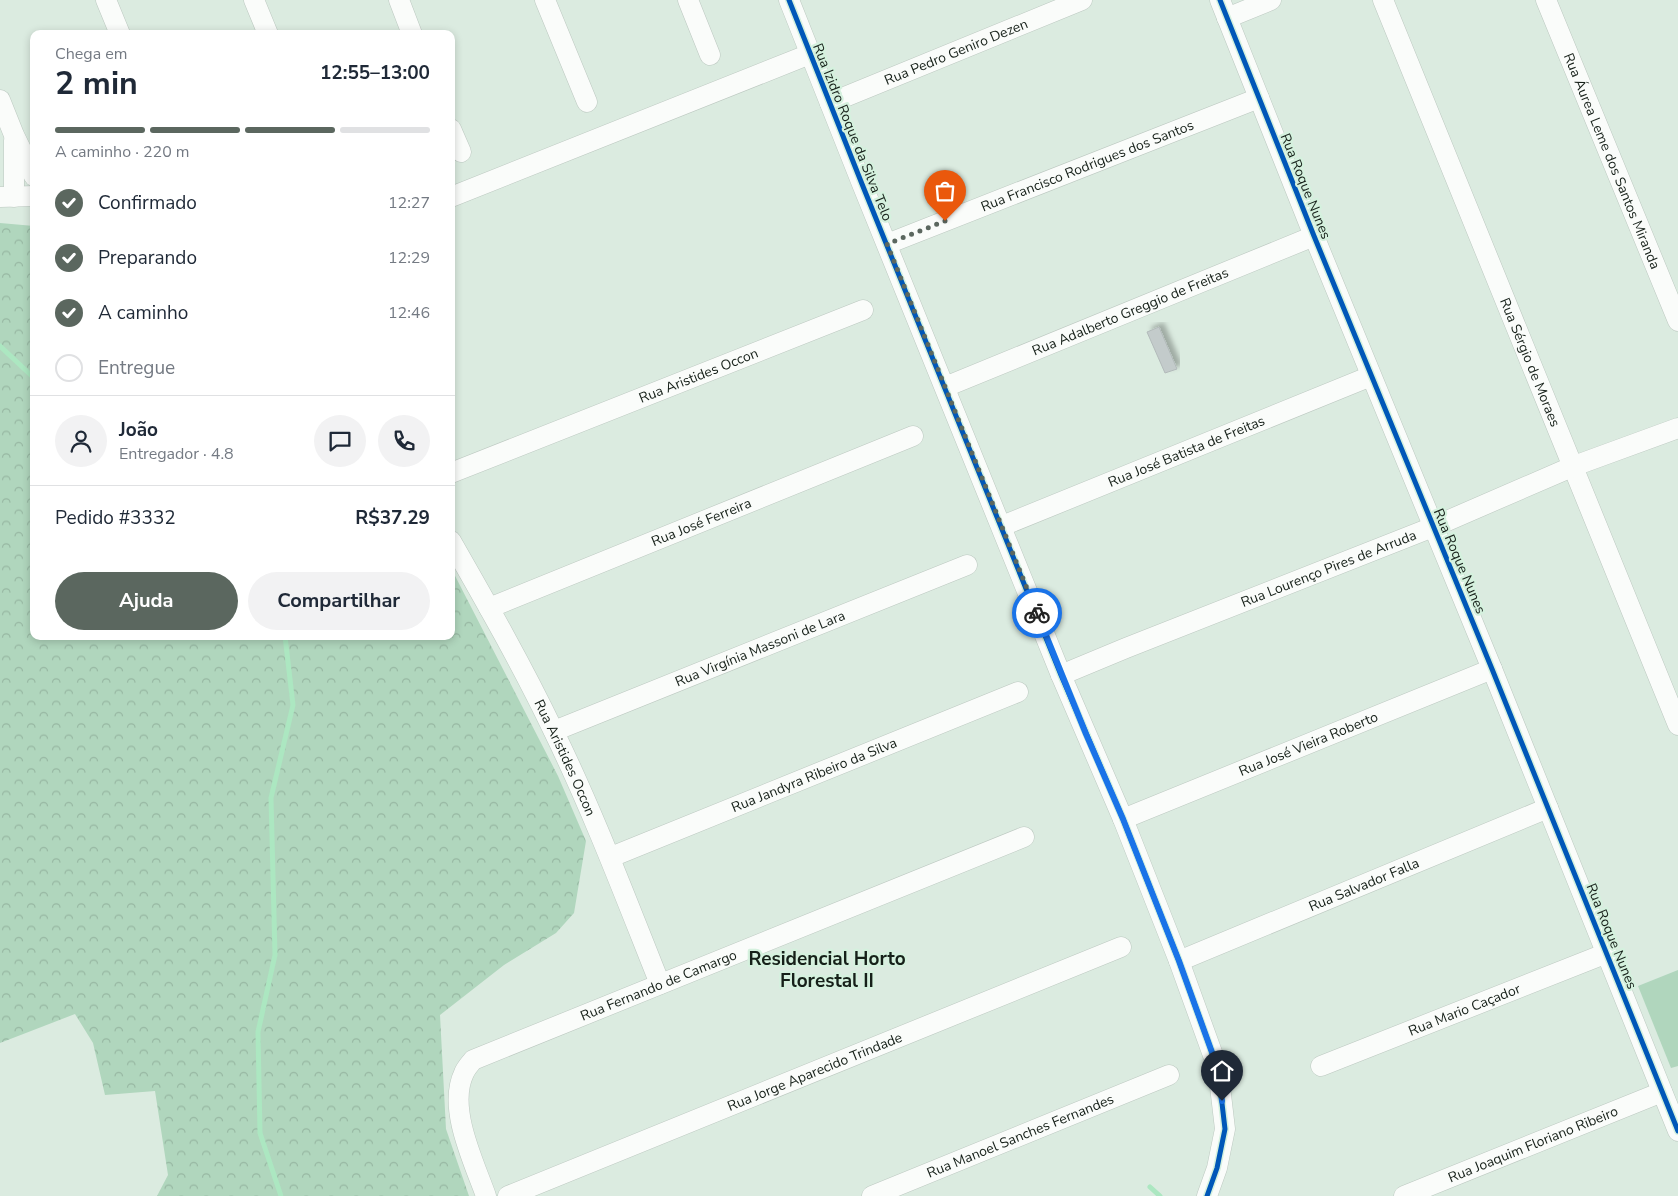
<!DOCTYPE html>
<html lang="pt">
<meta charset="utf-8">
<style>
body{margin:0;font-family:"Nunito Sans",sans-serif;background:#f2f2f3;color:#1f2937;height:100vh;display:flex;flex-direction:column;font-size:19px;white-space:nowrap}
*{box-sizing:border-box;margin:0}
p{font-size:16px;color:#747a83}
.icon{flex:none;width:28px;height:28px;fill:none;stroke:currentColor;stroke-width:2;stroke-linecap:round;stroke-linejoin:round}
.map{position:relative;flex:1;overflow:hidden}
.sheet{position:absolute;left:30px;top:30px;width:425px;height:610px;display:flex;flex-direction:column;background:#fff;border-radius:10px;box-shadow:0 2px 8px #0003}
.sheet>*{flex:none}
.pin{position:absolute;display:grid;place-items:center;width:42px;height:42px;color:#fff;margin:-51px -21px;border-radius:50% 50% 50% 0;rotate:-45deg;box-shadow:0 0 5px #0007}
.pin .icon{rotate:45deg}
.courier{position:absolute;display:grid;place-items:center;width:50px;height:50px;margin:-25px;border:4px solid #1a73e8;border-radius:50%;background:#fff;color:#222;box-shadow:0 1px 6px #0007}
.overview em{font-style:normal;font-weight:700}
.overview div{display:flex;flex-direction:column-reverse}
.overview{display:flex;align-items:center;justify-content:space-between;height:85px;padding:0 25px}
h1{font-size:32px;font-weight:700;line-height:38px}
.bar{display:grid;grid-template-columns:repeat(4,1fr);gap:8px 5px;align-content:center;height:60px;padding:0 25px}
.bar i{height:6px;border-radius:4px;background:#e0e1e3}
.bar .on{background:#5b675f}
.bar p{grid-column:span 4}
.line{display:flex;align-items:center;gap:12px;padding:0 25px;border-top:1px solid #e0e1e3}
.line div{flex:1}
.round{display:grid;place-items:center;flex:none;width:52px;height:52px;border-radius:26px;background:#f2f2f3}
ol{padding:0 25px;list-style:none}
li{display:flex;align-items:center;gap:15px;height:55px}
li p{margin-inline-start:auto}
li .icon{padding:5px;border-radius:50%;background:#5b675f;color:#fff;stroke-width:4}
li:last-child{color:#747a83}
li i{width:28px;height:28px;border:2px solid #e0e1e3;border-radius:50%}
.button{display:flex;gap:10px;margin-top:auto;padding:10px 25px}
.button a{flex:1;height:58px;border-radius:30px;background:#5b675f;color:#fff;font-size:20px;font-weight:700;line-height:58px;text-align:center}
.button a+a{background:#f2f2f3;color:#1f2937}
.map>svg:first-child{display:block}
.forest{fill:url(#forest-crowns)}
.green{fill:#b0d6bd}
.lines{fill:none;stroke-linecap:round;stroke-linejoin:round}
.stream{stroke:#ace7c1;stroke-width:5}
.building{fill:#c3cbcb;stroke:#b2baba;filter:url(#shadow)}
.minor-casing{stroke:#bcc8c0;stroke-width:21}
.minor{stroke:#fafcfa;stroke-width:20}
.cycleway-casing{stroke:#d5f1de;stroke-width:8}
.cycleway{stroke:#0057b8;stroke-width:5}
.done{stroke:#5b675f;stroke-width:5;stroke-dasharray:0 9}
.route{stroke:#1a73e8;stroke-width:6}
.labels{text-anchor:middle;stroke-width:4.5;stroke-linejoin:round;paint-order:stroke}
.street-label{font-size:14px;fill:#162019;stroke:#d5f1de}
.district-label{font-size:19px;font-weight:bold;fill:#162019;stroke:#d5f1de}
</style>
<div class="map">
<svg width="1678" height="1196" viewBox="0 0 1678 1196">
<defs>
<pattern id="forest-crowns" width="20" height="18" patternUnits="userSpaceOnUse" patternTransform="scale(1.25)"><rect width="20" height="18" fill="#b0d6bd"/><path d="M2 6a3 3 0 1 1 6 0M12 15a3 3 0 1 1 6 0" fill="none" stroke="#97b7a2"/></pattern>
<filter id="shadow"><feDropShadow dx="4.5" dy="-4.5" stdDeviation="2.5" flood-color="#0004"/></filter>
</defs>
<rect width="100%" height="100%" fill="#dbebe0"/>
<polygon class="forest" points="0,223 34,226 34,636 451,636 451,568 558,776 586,841 574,913 556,933 504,965 440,1015 446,1129 469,1196 157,1196 168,1175 155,1091 105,1095 93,1043 75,1014 0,1043"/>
<polygon class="green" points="1678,970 1678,1066 1671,1068 1638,986"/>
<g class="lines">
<g class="stream">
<polyline points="0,346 34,378"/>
<polyline points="1150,1187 1160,1196"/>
<polyline points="281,1196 260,1133 258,1032 275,955 271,798 293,705 285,636"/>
</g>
</g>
<polygon class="building" points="1159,327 1177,369 1165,373 1147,332"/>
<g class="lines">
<defs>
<g id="minor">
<polyline points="106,0 120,34"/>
<polyline points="254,0 268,34"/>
<polyline points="399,0 412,34"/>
<polyline points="545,0 587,102"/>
<polyline points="688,0 710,55"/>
<polyline points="789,0 862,184 1061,675 1123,819 1179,961 1218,1069 1225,1129 1217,1168 1207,1196"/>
<polyline points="1220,0 1314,236 1492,669 1678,1131"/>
<path id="s1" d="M1383,0l295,725"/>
<path id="s2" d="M1546,0l132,321"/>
<polyline points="1227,18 1271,0"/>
<polyline points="0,100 14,135 34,176"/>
<path id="s3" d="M830,103l252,-103"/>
<polyline points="451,129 461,152"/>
<polyline points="14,140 14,197"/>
<polyline points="0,197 34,196"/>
<polyline points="451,197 810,54"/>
<path id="s4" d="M887,244l372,-146"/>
<path id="s5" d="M945,387l369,-151"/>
<path id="s6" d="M451,473l412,-163"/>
<path id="s7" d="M1002,526l369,-150"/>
<path id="s8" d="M451,541c36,63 72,126 103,191 40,82 72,167 106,252"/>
<path id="s9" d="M489,608l424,-172"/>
<path id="s10" d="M1061,675l65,-27 307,-121 141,-61 104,-38"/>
<path id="s11" d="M554,731l413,-166"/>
<path id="s12" d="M1123,819l369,-150"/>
<path id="s13" d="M611,857l407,-165"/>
<path id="s14" d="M1179,961l369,-153"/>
<path id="s15" d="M1321,1066l286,-113"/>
<path id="s16" d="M486,1196c-12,-34 -39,-88 -22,-123 2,-5 6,-9 9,-13l551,-223"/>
<path id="s17" d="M508,1196l613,-249"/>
<path id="s18" d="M872,1196l297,-121"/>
<path id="s19" d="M1404,1196l258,-104"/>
</g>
</defs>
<use href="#minor" class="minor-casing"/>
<use href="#minor" class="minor"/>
<defs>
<g id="cycleway">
<polyline points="789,0 862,184 1061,675 1123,819 1179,961 1218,1069 1225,1129 1217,1168 1207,1196"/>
<polyline points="1220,0 1314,236 1492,669 1678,1131"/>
</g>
</defs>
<use href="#cycleway" class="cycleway-casing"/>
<use href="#cycleway" class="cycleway"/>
</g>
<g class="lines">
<polyline class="done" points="945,221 887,244 1037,613"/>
<polyline class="route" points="1037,613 1086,734 1123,819 1179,961 1218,1069 1222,1101"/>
</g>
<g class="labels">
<g class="street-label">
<text dy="5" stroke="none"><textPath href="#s3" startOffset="136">Rua Pedro Geniro Dezen</textPath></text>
<text transform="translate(853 132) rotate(68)" y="5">Rua Izidro Roque da Silva Telo</text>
<text dy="5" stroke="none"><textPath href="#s2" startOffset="174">Rua Áurea Leme dos Santos Miranda</textPath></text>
<text dy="5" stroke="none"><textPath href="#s4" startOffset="215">Rua Francisco Rodrigues dos Santos</textPath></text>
<text transform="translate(1306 186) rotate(68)" y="5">Rua Roque Nunes</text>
<text dy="5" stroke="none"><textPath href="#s5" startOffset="200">Rua Adalberto Greggio de Freitas</textPath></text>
<text dy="5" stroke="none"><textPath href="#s1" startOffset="391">Rua Sérgio de Moraes</textPath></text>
<text dy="5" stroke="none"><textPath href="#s6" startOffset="266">Rua Aristides Occon</textPath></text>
<text dy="5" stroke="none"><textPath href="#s7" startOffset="199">Rua José Batista de Freitas</textPath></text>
<text dy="5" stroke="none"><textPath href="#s9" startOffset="229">Rua José Ferreira</textPath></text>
<text transform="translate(1460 561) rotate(67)" y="5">Rua Roque Nunes</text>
<text dy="5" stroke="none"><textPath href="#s10" startOffset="288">Rua Lourenço Pires de Arruda</textPath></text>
<text dy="5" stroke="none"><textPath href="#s11" startOffset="222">Rua Virgínia Massoni de Lara</textPath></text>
<text dy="5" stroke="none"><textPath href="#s12" startOffset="200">Rua José Vieira Roberto</textPath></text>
<text dy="5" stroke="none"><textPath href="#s8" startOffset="245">Rua Aristides Occon</textPath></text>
<text dy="5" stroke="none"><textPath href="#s13" startOffset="219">Rua Jandyra Ribeiro da Silva</textPath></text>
<text dy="5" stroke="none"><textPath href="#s14" startOffset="200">Rua Salvador Falla</textPath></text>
<text transform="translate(1612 936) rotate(68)" y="5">Rua Roque Nunes</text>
<text dy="5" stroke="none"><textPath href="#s16" startOffset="344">Rua Fernando de Camargo</textPath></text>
<text dy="5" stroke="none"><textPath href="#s15" startOffset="154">Rua Mario Caçador</textPath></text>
<text dy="5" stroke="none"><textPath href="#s17" startOffset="331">Rua Jorge Aparecido Trindade</textPath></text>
<text dy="5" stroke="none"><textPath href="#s18" startOffset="160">Rua Manoel Sanches Fernandes</textPath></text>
<text dy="5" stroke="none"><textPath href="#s19" startOffset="139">Rua Joaquim Floriano Ribeiro</textPath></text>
</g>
<g class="district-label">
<text x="827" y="965">Residencial Horto<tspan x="827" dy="22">Florestal II</tspan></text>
</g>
</g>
</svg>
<div class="pin" style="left:945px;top:221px;background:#ea580c"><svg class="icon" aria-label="bag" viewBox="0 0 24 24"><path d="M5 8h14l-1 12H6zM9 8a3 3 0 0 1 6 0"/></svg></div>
<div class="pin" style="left:1222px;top:1101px;background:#1f2937"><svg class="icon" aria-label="home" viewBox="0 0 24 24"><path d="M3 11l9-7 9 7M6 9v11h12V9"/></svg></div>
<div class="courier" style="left:1037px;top:613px"><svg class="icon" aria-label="bike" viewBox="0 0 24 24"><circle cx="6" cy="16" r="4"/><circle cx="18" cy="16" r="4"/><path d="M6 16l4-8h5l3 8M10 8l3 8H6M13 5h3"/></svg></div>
<section class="sheet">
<div class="overview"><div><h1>2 min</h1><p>Chega em</p></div><em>12:55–13:00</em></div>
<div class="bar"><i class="on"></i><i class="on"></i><i class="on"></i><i></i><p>A caminho · 220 m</p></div>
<ol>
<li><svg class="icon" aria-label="check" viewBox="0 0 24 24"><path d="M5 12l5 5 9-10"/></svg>Confirmado<p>12:27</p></li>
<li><svg class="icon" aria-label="check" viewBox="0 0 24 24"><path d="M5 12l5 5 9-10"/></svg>Preparando<p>12:29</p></li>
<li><svg class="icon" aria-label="check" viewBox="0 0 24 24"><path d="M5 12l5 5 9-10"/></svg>A caminho<p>12:46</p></li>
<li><i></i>Entregue</li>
</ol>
<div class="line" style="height:90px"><a class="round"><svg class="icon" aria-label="person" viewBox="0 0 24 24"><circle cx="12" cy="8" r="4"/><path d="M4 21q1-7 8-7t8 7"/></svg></a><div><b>João</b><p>Entregador · 4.8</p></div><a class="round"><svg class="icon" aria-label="chat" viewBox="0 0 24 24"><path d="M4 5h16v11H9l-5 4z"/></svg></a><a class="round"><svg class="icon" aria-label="phone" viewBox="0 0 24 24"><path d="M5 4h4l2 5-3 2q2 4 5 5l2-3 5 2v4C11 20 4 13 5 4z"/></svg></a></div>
<div class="line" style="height:65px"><div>Pedido #3332</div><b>R$37.29</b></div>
<div class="button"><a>Ajuda</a><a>Compartilhar</a></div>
</section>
</div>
